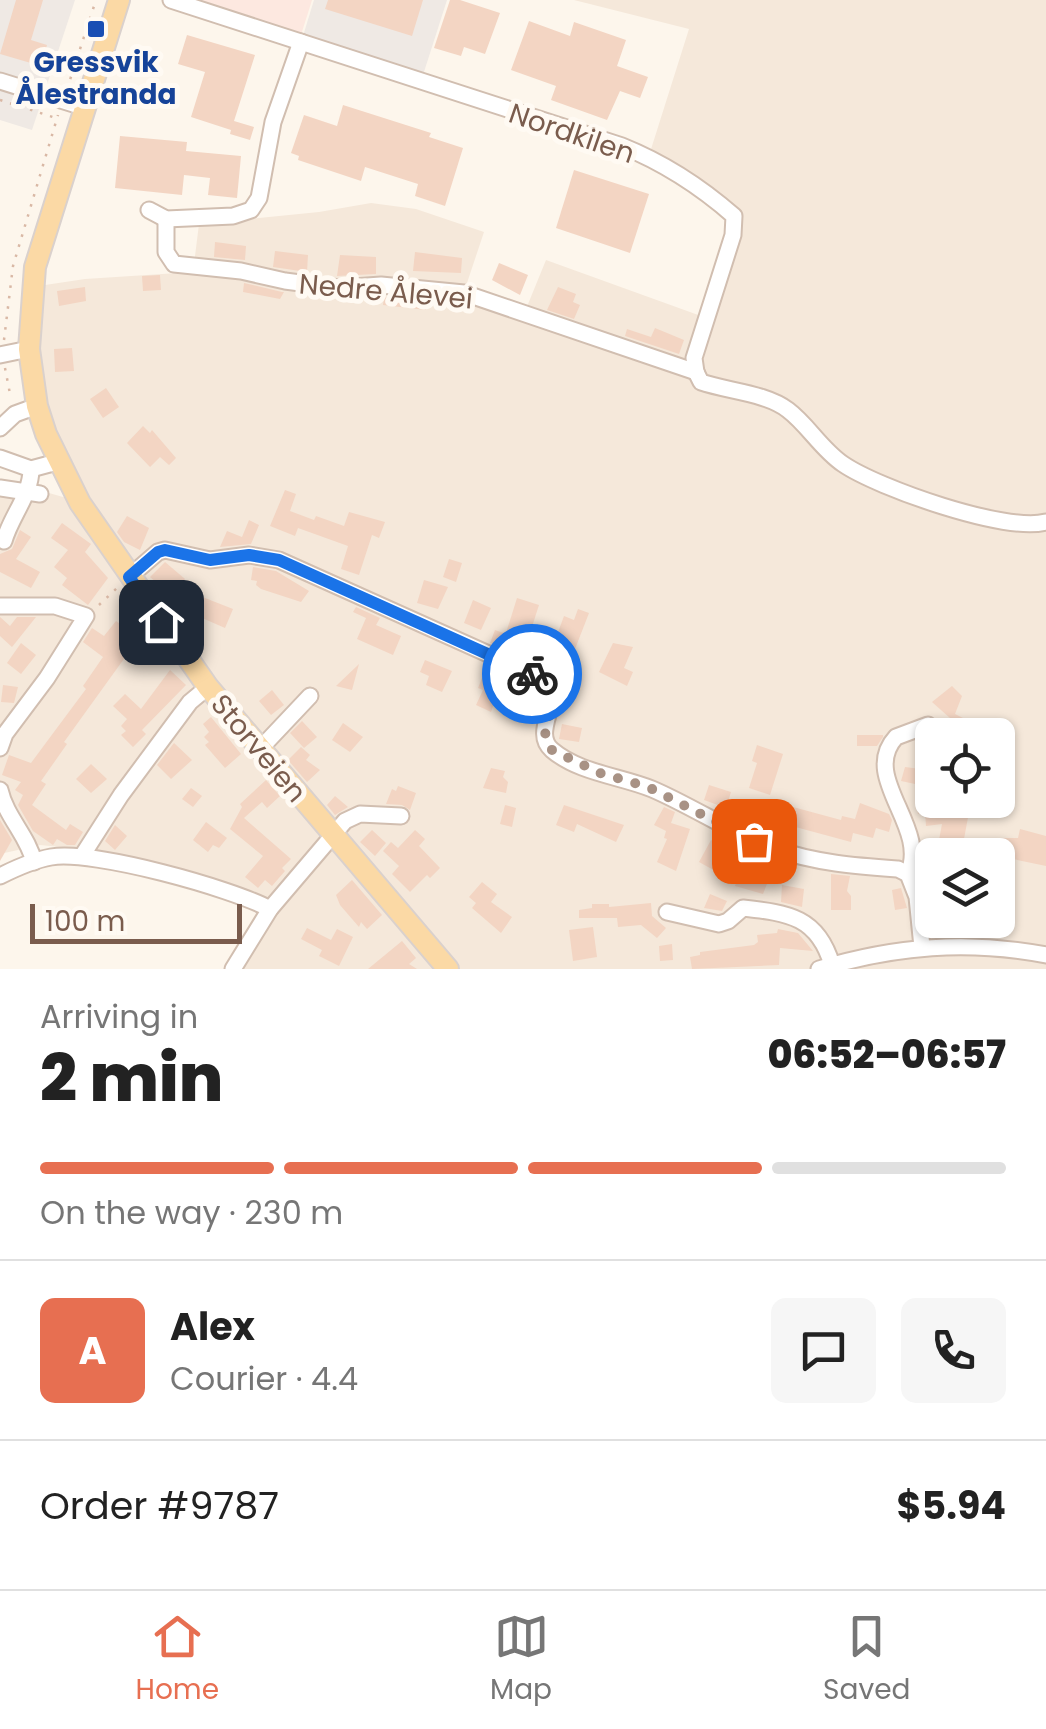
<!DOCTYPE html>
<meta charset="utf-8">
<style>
body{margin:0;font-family:Poppins,sans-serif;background:#f6f6f6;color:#222;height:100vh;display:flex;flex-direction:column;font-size:38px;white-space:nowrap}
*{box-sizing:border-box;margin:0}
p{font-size:32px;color:#767676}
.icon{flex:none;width:55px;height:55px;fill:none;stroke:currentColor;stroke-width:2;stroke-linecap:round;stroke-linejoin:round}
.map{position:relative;height:969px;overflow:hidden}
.panel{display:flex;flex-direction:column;background:#fff;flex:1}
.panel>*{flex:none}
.controls{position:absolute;left:915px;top:718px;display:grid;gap:20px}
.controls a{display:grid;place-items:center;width:100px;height:100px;border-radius:15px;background:#fff;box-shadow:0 2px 8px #0004;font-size:50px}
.scale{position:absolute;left:30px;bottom:25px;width:212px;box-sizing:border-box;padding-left:10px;border:5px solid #7a5c4d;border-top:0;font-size:28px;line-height:35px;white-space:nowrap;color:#7a5c4d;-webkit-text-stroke:8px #fffaf3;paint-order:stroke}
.pin{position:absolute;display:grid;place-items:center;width:85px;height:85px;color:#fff;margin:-42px;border-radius:20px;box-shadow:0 5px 15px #0006}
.courier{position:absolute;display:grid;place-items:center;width:100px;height:100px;margin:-50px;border:8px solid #1a73e8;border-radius:50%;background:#fff;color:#222;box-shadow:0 2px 12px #0007}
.head em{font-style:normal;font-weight:800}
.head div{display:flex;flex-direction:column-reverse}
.head{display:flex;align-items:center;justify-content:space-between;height:170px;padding:0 40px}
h1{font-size:65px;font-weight:800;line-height:75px}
.bar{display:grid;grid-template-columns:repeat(4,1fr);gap:15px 10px;align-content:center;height:120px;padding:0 40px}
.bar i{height:12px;border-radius:8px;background:#e0e0e0}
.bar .active{background:#e76f51}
.bar p{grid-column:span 4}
.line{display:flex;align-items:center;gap:25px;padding:0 40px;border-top:2px solid #e0e0e0}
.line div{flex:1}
.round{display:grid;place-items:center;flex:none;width:105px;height:105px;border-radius:15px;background:#f6f6f6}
.tab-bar{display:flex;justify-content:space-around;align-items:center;height:140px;border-top:2px solid #e0e0e0;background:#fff;font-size:28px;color:#767676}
.tab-bar a{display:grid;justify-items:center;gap:5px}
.tab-bar .active{color:#e76f51}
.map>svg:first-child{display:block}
.residential{fill:#f5e8da;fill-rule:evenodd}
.commercial{fill:#fde8e0}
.industrial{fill:#efe9e4}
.building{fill:#f3d5c3}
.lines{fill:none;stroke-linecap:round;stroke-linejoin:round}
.minor-casing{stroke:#d1beb0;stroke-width:19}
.major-casing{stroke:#dad1cd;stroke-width:24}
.path{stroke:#d9b8a5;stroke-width:2.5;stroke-dasharray:2.5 8;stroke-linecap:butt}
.minor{stroke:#fff;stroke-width:15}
.major{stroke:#fbd9a5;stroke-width:20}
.done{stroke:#a89285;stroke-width:10;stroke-dasharray:0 18}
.route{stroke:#1a73e8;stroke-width:12}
.transit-dot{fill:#1a4fb4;stroke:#fffaf3;stroke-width:4}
.labels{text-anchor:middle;stroke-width:10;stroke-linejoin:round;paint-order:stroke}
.transit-label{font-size:28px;font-weight:bold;fill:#164399;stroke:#fffaf3}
.street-label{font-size:28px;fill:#7a5c4d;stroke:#fffaf3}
</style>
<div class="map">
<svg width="1046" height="969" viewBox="0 0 1046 969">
<rect width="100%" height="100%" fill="#fdf6ec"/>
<path class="residential" d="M574,0h472v969h-804l38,-59 -21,-14 -168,-46 -51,-5 -40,9v-375l63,18 18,-10 -23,-48 -11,-36 -9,-62 7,-56 40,-6 108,-7 6,-48 120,-12 52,-9 45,6 68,23 -19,57 61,20 20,-49 155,56 30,-85 -7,-18 -78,-48 43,-136zM932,735h66v65h-66zM932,855h66v65h-66z"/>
<polygon class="commercial" points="191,0 312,0 301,35"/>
<g class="industrial">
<polygon points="0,0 75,0 32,130 0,120"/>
<polygon points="314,0 447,0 423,75 303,36"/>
</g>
<g class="building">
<polygon points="16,0 43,0 31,40 47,45 41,66 0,54"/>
<polygon points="328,0 423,0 412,36 325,9"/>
<polygon points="450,0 460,0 500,13 485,54 464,47 461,56 434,48"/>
<polygon points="529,21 570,36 574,22 626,40 617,66 648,77 640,98 620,91 607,120 551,100 556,86 511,70"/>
<polygon points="187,35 255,55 234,121 254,127 250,140 230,134 231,130 191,117 205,72 178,64"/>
<polygon points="343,105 431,133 429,137 463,148 445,206 415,196 418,184 365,167 361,181 298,160 299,156 291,153 304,115 337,126"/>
<polygon points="120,136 187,142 186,151 241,156 237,198 208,195 210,178 184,175 182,195 115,188"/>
<polygon points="574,170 649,194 630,253 556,228"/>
<polygon points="215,242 246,246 245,260 214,257"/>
<polygon points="275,251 308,255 307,272 273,267"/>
<polygon points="415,252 462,258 461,273 413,271"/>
<polygon points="340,255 376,257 376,274 337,276"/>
<polygon points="499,263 528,275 520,295 492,280"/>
<polygon points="160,275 161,290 143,291 142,276"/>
<polygon points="244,283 282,292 284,292 280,299 243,292"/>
<polygon points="85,287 86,301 59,306 57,291"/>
<polygon points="558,287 576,294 573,302 580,305 574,319 547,310"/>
<polygon points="384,297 427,301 426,310 383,305"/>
<polygon points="655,328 684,340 679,354 625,336 627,329 651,337"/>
<polygon points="72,348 74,371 55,372 54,349"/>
<polygon points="106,388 119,407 103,418 90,399"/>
<polygon points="143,426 150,433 152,430 176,458 169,465 160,457 150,467 127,443"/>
<polygon points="285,490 296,494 290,511 314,520 316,516 344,526 349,512 385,522 379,538 372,535 359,575 341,569 348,546 298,528 295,536 270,526"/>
<polygon points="127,516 149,528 140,550 124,542 117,532"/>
<polygon points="249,520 259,525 251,544 220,547 227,531 242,537"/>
<polygon points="62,523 91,544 85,552 108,578 88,605 62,585 67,578 54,567 68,550 51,538"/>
<polygon points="20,530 31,537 16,559 40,572 31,588 0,572 0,554 12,549"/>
<polygon points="449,559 462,563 456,582 443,577"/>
<polygon points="165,562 185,579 171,595 150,577"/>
<polygon points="253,567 276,571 309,591 301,602 261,589 256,585 257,581 251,580"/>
<polygon points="424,580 448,587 438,609 417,603"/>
<polygon points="200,596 233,609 225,628 193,614"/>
<polygon points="517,598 539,605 528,639 506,633"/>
<polygon points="473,600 491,608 481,630 464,623"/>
<polygon points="356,607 380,618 376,625 401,636 393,655 357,639 366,618 353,612"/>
<polygon points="578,609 589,613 570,662 550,654 564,616 574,620"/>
<polygon points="0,617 10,626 17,617 36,617 12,647 0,636"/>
<polygon points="116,621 139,638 64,742 67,744 41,781 46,784 32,805 66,830 70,824 83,832 75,845 67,845 57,839 53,845 33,831 18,805 23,795 15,790 21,782 2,775 9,755 31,763 51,736 86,689 83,686 103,657 83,642 92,628 104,636"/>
<polygon points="495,630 509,635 505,649 490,643"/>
<polygon points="21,643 36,655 21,674 7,663"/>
<polygon points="613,643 633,647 624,668 633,672 627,686 599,672"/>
<polygon points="425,660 452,671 442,692 426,685 429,676 420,672"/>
<polygon points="359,664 352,690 336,686"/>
<polygon points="170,670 186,685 142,730 146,734 133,747 121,735 126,731 121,726 127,719 113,706 125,694 141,709"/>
<polygon points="484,673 525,688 526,683 536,688 533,703 539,705 535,721 519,716 522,706 498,696 498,692 491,712 476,705 483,690 478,688"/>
<polygon points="3,685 18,687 14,703 1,702"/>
<polygon points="952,686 962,696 955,714 977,725 978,735 946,735 950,718 932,702"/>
<polygon points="272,690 284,705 271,715 259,701"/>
<polygon points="211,717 241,754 225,768 205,745 209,742 204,737 209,732 203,724"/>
<polygon points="302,721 317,737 304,748 290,733"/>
<polygon points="343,723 363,737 350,752 332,740"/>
<polygon points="562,724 582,728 579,742 559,739"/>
<polygon points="857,735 883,735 883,737 877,746 857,746"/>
<polygon points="174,743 192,760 171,779 157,765"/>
<polygon points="757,745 783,754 770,795 749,788 757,763 752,761"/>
<polygon points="301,747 310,755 306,760 320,770 307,782 288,760"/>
<polygon points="91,764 107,779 91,793 76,779"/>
<polygon points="905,767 928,770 923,800 940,800 941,810 969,812 961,855 950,855 952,842 939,840 942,824 926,826 925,812 918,814 915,784 901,781"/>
<polygon points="491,768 505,771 503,777 508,782 506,793 483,788"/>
<polygon points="266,780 280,796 267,808 262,802 244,818 291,859 282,868 285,871 272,886 265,880 258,888 245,877 263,856 230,829 242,807 240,804"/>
<polygon points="709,785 731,792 726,808 704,800"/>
<polygon points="398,786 416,793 410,810 402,805 386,804 392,789 396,791"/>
<polygon points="191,788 202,796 193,807 182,799"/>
<polygon points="335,796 348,807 335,815 327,805"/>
<polygon points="860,803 889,814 892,820 889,832 876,828 873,838 853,833 851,842 788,825 793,807 841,820 842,816 855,819"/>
<polygon points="505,805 516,808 512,827 500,824"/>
<polygon points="564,805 624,825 616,842 577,824 574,832 556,825"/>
<polygon points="664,807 675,812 671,823 690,829 676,871 657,862 667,839 664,838 666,831 654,825"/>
<polygon points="0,820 12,840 0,861"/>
<polygon points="206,822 227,838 219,848 213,845 208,852 193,840"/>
<polygon points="115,825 127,836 115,850 105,841"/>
<polygon points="1020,829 1046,836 1046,866 994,855 998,838 1018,838"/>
<polygon points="372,830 386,843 375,856 360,842"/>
<polygon points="415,830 425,839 419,846 440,868 430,878 427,875 410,892 392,874 399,866 383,851 391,842 398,848"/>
<polygon points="711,840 729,850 717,872 699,862"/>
<polygon points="754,853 776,861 763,894 735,886 742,867 747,869"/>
<polygon points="831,874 850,876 847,891 851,896 851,910 831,910"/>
<polygon points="352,880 382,915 367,929 361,922 359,927 340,905 336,895"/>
<polygon points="482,882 497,894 491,902 512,917 501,933 472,908 476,903 469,897"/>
<polygon points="782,885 804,889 802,907 781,902"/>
<polygon points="901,888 907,908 895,910 892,890"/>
<polygon points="710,894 727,901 722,911 704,908"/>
<polygon points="651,903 652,916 666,928 657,938 641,925 618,927 617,918 579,918 579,910 592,908 592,904 609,904 609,907"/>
<polygon points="593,927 597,957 573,961 569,930"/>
<polygon points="307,928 331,940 337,929 353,937 339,966 319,956 322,950 301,939"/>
<polygon points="778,929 798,933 813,951 780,948 779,965 692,969 690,957 700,955 700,952 754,945 758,942 757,935 777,933"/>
<polygon points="402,941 416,958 409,964 417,969 368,969"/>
<polygon points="672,944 673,960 660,961 659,946"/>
</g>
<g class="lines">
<defs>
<g id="minor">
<path d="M171,0l451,146c40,16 80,42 112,70l-1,19 -39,123 2,14"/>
<polyline points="0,81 83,107"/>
<polyline points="149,210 166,219 233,216 251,210 259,198 273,122 301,42"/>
<polyline points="166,219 166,252 174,264 241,271 285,281 339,288 381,285 464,293 696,372"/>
<polyline points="0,355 29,349"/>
<path d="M696,372l5,10c26,9 65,11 87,28 20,15 33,39 55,54 35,24 163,69 203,58"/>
<polyline points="0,428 15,414 37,406"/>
<polyline points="0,458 31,469 57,462"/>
<polyline points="0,488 40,494"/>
<path d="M4,541c7,-25 27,-46 27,-72"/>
<path d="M129,577l29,-25 7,-2 45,10 39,-5 30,5 265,119c22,20 -14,52 8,71 27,23 68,26 100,39 42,18 81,45 124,60 39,14 81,17 122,20l10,5 9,23 5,50"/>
<polyline points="0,606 55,606 86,616 47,678 5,734 0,748"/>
<polyline points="259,750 310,696"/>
<path d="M0,790c6,27 28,46 34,72"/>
<polyline points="82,856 121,795 190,702 208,687"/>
<path d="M908,874c22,-47 -49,-97 -12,-137l32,-12"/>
<path d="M0,876c16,-8 34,-16 51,-19 43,-7 180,31 219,52"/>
<path d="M667,912l52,12 9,-3 15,-13c46,5 75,9 89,57"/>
<polyline points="233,969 270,909 345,821 360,814 401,816"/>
<path d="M819,969c76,-23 149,-29 227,-14"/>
</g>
<polyline id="major" points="119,0 35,267 29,349 37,406 46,434 80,503 208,687 448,969"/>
</defs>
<use href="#minor" class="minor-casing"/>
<use href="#major" class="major-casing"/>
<g class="path">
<polyline points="67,89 96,0"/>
<polyline points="0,100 56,118"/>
<polyline points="4,340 13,266 58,115"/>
<polyline points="5,368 11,399"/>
<polyline points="99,605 118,587"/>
</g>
<use href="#minor" class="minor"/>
<use href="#major" class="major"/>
</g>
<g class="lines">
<polyline class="done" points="532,674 552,686 554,693 545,735 552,750 600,773 648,787 754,841"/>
<polyline class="route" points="161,622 129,577 158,552 165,550 210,560 249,555 279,560 532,674"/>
</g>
<rect class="transit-dot" x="86" y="19" width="20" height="20" rx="5"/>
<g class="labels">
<g class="transit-label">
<text x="96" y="72">Gressvik<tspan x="96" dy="32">Ålestranda</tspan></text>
</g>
<g class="street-label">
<text transform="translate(572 133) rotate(19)" y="10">Nordkilen</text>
<text transform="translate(386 291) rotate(5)" y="10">Nedre Ålevei</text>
<text transform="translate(259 748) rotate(50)" y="10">Storveien</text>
</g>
</g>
</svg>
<div class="controls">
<a><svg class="icon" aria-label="locate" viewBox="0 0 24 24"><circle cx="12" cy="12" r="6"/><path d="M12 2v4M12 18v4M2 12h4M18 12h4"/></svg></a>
<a><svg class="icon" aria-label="layers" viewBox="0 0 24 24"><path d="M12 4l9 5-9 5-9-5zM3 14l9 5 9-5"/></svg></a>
</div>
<div class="scale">100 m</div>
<div class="pin" style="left:754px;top:841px;background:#ea580c"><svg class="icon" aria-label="bag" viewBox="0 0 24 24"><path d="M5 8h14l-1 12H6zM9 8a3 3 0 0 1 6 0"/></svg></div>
<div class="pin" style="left:161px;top:622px;background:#1f2937"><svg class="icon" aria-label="home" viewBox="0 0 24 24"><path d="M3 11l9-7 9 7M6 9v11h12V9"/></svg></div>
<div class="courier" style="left:532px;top:674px"><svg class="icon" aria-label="bike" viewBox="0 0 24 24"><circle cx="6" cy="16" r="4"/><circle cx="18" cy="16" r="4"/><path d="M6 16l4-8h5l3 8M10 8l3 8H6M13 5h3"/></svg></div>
</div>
<section class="panel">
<div class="head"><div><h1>2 min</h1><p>Arriving in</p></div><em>06:52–06:57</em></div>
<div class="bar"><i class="active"></i><i class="active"></i><i class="active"></i><i></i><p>On the way · 230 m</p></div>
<div class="line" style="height:180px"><b class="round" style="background:#e76f51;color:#fff">A</b><div><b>Alex</b><p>Courier · 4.4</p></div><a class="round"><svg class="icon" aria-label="chat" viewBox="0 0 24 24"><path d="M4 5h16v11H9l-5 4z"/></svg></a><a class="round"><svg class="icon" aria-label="phone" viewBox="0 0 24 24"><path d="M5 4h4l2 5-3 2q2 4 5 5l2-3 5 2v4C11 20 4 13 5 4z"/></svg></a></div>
<div class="line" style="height:130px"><div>Order #9787</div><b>$5.94</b></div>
</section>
<nav class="tab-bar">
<a class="active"><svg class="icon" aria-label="home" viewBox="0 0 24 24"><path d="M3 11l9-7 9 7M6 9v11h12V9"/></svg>Home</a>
<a><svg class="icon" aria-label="map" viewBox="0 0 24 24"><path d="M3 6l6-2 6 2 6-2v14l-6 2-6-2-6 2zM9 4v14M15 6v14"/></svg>Map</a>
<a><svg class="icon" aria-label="saved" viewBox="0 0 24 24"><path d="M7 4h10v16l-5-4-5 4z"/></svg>Saved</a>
</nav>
